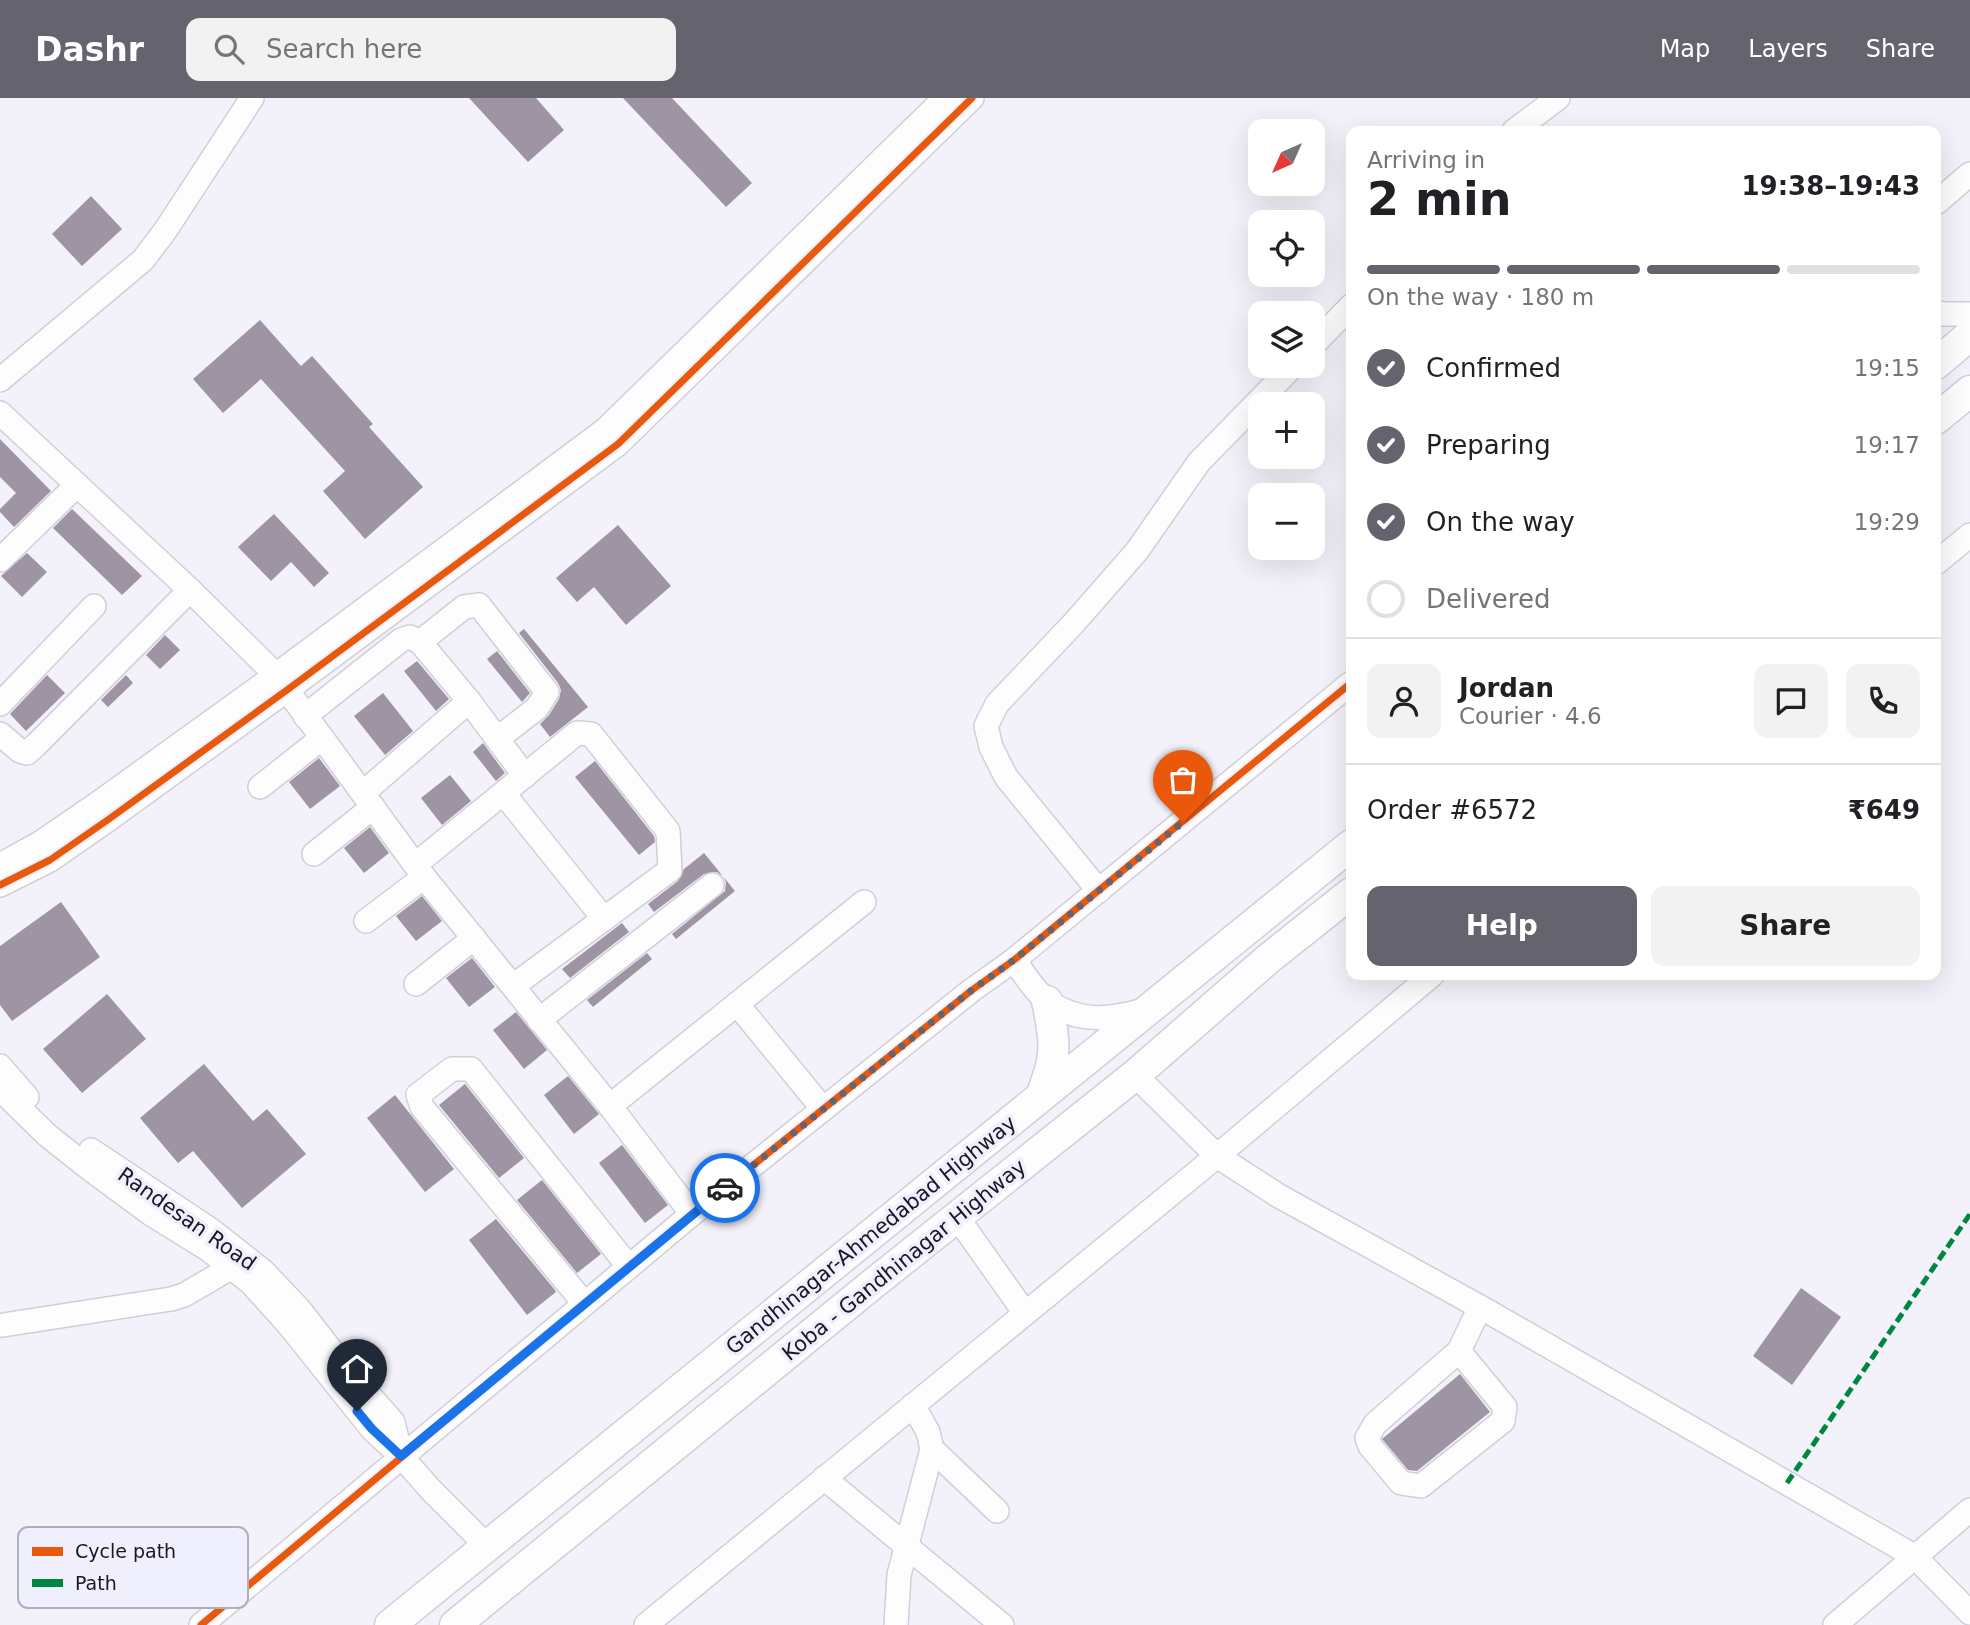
<!DOCTYPE html>
<meta charset="utf-8">
<style>
body{margin:0;font-family:"DejaVu Sans",sans-serif;background:#f2f2f2;color:#202124;height:100vh;display:flex;flex-direction:column;font-size:26px;white-space:nowrap}
*{box-sizing:border-box;margin:0}
p{font-size:23px;color:#757577}
.icon{flex:none;width:38px;height:38px;fill:none;stroke:currentColor;stroke-width:2;stroke-linecap:round;stroke-linejoin:round}
.map{position:relative;flex:1;overflow:hidden}
.details{position:absolute;left:1346px;top:28px;width:595px;height:854px;display:flex;flex-direction:column;background:#fff;border-radius:14px;box-shadow:0 7px 28px #0002}
.details>*{flex:none}
.needle{width:46px;rotate:225deg}
.tools{position:absolute;left:1248px;top:21px;display:grid;gap:14px}
.tools a{display:grid;place-items:center;width:77px;height:77px;border-radius:14px;background:#fff;box-shadow:0 7px 28px #0002;font-size:35px}
.pin{position:absolute;display:grid;place-items:center;width:60px;height:60px;color:#fff;margin:-72px -30px;border-radius:50% 50% 50% 0;rotate:-45deg;box-shadow:0 0 7px #0007}
.pin .icon{rotate:45deg}
.courier{position:absolute;display:grid;place-items:center;width:70px;height:70px;margin:-35px;border:5px solid #1a73e8;border-radius:50%;background:#fff;color:#222;box-shadow:0 2px 9px #0007}
.overview em{font-style:normal;font-weight:800}
.overview div{display:flex;flex-direction:column-reverse}
.overview{display:flex;align-items:center;justify-content:space-between;height:119px;padding:0 21px}
h1{font-size:46px;font-weight:800;line-height:52px}
.bar{display:grid;grid-template-columns:repeat(4,1fr);gap:10px 7px;align-content:center;height:84px;padding:0 21px}
.bar i{height:9px;border-radius:5px;background:#e0e0e0}
.bar .active{background:#65646e}
.bar p{grid-column:span 4}
.line{display:flex;align-items:center;gap:18px;padding:0 21px;border-top:2px solid #e0e0e0}
.line div{flex:1}
.round{display:grid;place-items:center;flex:none;width:74px;height:74px;border-radius:14px;background:#f2f2f2}
ol{padding:0 21px;list-style:none}
li{display:flex;align-items:center;gap:21px;height:77px}
li p{margin-inline-start:auto}
li .icon{padding:7px;border-radius:50%;background:#65646e;color:#fff;stroke-width:4}
li:last-child{color:#757577}
li i{width:38px;height:38px;border:4px solid #e0e0e0;border-radius:50%}
.button{display:flex;gap:14px;margin-top:auto;padding:14px 21px}
.button a{flex:1;height:80px;border-radius:14px;background:#65646e;color:#fff;font-size:28px;font-weight:800;line-height:80px;text-align:center}
.button a+a{background:#f2f2f2;color:#202124}
header{display:flex;align-items:center;gap:42px;box-sizing:border-box;height:98px;padding:0 35px;background:#65646e;color:#fff}
header strong{font-size:33px}
nav{display:flex;gap:38px;margin-inline-start:auto;font-size:24px}
.search{width:490px;height:63px;background:#f2f2f2;display:flex;align-items:center;gap:18px;box-sizing:border-box;padding:0 24px;border-radius:14px;color:#757577;font-size:26px}
.map>svg:first-child{display:block}
.building{fill:#9e94a4}
.lines{fill:none;stroke-linecap:round;stroke-linejoin:round}
.minor-casing{stroke:#d0cfd9;stroke-width:26}
.major-casing{stroke:#d0cfd9;stroke-width:33}
.minor{stroke:#fdfdfe;stroke-width:23}
.major{stroke:#fdfdfe;stroke-width:30}
.quiet{stroke:#00873e;stroke-width:5;stroke-dasharray:10 5;stroke-linecap:butt}
.cycleway-casing{stroke:#f0effd;stroke-width:11}
.cycleway{stroke:#e8590c;stroke-width:7}
.done{stroke:#65646e;stroke-width:7;stroke-dasharray:0 12.6}
.route{stroke:#1a73e8;stroke-width:9}
.labels{text-anchor:middle;stroke-width:7;stroke-linejoin:round;paint-order:stroke}
.street-label{font-size:21px;fill:#181723;stroke:#f0effd}
.key{fill:#f0effd;stroke:#afaebc;stroke-width:2}
.key-label{font-size:19px;fill:#181723}
</style>
<header>
<strong>Dashr</strong>
<div class="search"><svg class="icon" aria-label="search" viewBox="0 0 24 24"><circle cx="10" cy="10" r="6"/><path d="M15 15l6 6"/></svg>Search here</div>
<nav><a>Map</a><a>Layers</a><a>Share</a></nav>
</header>
<div class="map">
<svg width="1970" height="1527" viewBox="0 0 1970 1527">
<rect width="100%" height="100%" fill="#f3f2fa"/>
<g class="building">
<polygon points="469,0 536,0 564,32 528,64"/>
<polygon points="623,0 672,0 752,85 726,109"/>
<polygon points="91,98 122,131 82,168 52,136"/>
<polygon points="260,222 301,268 312,258 373,326 369,329 423,389 365,441 323,393 345,373 261,281 223,315 193,281"/>
<polygon points="0,341 51,393 14,429 0,414 0,411 16,395 0,379"/>
<polygon points="72,411 142,478 122,497 53,430"/>
<polygon points="274,416 329,475 314,489 291,464 271,483 238,449"/>
<polygon points="618,427 671,488 626,527 594,489 577,504 556,480"/>
<polygon points="27,455 47,474 22,499 1,478"/>
<polygon points="524,531 588,609 550,639 540,626 549,617 559,601 561,592 558,585 519,535"/>
<polygon points="165,537 180,552 160,571 146,557"/>
<polygon points="497,553 530,595 522,604 487,561"/>
<polygon points="417,563 449,601 436,613 404,573"/>
<polygon points="47,577 65,595 26,633 10,616"/>
<polygon points="126,577 133,585 108,609 101,602"/>
<polygon points="383,595 413,633 385,657 354,618"/>
<polygon points="483,645 505,675 496,683 473,654"/>
<polygon points="319,660 340,688 310,711 289,684"/>
<polygon points="595,663 654,738 655,744 639,757 575,679"/>
<polygon points="450,677 471,703 442,727 421,700"/>
<polygon points="370,729 389,755 364,775 344,750"/>
<polygon points="704,755 735,793 676,841 672,836 725,793 726,784 723,778 717,774 704,776 654,814 648,806 678,783 684,771"/>
<polygon points="422,798 442,823 416,843 396,818"/>
<polygon points="61,804 100,859 12,923 0,907 0,848"/>
<polygon points="622,825 629,834 570,880 562,871"/>
<polygon points="647,855 652,861 593,909 587,902"/>
<polygon points="472,860 495,889 469,909 446,880"/>
<polygon points="107,896 146,941 82,995 43,951"/>
<polygon points="516,914 547,952 524,971 493,932"/>
<polygon points="204,966 253,1023 267,1011 306,1056 242,1110 193,1053 178,1065 140,1020"/>
<polygon points="568,978 599,1016 574,1036 544,997"/>
<polygon points="465,986 524,1060 499,1080 439,1007"/>
<polygon points="395,997 454,1071 425,1094 367,1020"/>
<polygon points="622,1047 668,1107 645,1125 599,1065"/>
<polygon points="542,1082 601,1156 577,1175 517,1102"/>
<polygon points="496,1121 555,1192 556,1194 527,1217 469,1142"/>
<polygon points="1801,1190 1841,1219 1792,1287 1753,1258"/>
<polygon points="1460,1276 1490,1314 1417,1373 1408,1372 1382,1341"/>
</g>
<g class="lines">
<defs>
<g id="minor">
<polyline points="1514,33 1558,0"/>
<polyline points="1936,105 1970,76"/>
<polyline points="1936,214 1942,216 1970,216"/>
<polyline points="1312,248 1351,208"/>
<polyline points="0,282 143,162 165,133 252,0"/>
<polyline points="0,315 190,492 276,577 424,779 610,1008 692,1116"/>
<polyline points="0,462 77,387"/>
<polyline points="1936,465 1970,437"/>
<polyline points="420,544 464,509 479,507 547,594 537,610 497,641"/>
<polyline points="0,606 94,508"/>
<polyline points="305,618 401,542 410,539 420,544 469,603 525,678"/>
<polyline points="0,636 20,653 27,655 35,648 190,492"/>
<polyline points="260,689 322,640"/>
<polyline points="363,695 469,603"/>
<polyline points="504,696 604,821"/>
<polyline points="314,756 373,709"/>
<polyline points="416,766 577,635 591,636 668,733 670,772 513,888"/>
<polyline points="0,767 40,745 97,706 276,577 605,332 945,0"/>
<polyline points="0,787 50,762 109,721 287,592 618,346 972,0"/>
<polyline points="1099,793 1006,679 991,649 986,628 997,606 1073,526 1137,453 1199,364 1293,268"/>
<polyline points="366,823 424,779"/>
<path d="M1014,862c10,13 21,33 35,42 31,22 62,17 95,8"/>
<polyline points="416,886 474,840"/>
<polyline points="737,906 823,1011"/>
<polyline points="539,922 712,787"/>
<polyline points="0,968 27,999"/>
<polyline points="1135,977 1217,1058 1279,1098 1489,1214 1914,1458 1970,1515"/>
<polyline points="0,991 47,1037 90,1071 151,1116 209,1152 251,1185 288,1226 372,1331 401,1358 431,1392 488,1449"/>
<polyline points="610,1008 864,804"/>
<polyline points="91,1052 211,1132 263,1173 300,1212 341,1265 393,1324 401,1358"/>
<polyline points="957,1119 1025,1215"/>
<polyline points="584,1205 422,1009 418,997 452,971 471,971 629,1169"/>
<polyline points="3,1227 171,1201 184,1197 232,1169"/>
<polyline points="1459,1253 1505,1309 1503,1323 1421,1388 1401,1385 1370,1348 1367,1340 1375,1326 1459,1253 1480,1209"/>
<polyline points="932,1351 997,1413"/>
<polyline points="824,1380 1002,1527"/>
<polyline points="201,1527 692,1116 972,892 1014,862 1351,585"/>
<polyline points="646,1527 1217,1058 1432,877"/>
<polyline points="896,1527 899,1477 932,1351 928,1334 913,1307"/>
<polyline points="1835,1527 1970,1412"/>
</g>
<g id="major">
<polyline points="1936,266 1970,237"/>
<polyline points="1936,321 1970,293"/>
<path d="M1041,998c16,-40 15,-53 6,-95"/>
<polyline points="390,1527 1351,747"/>
<polyline points="455,1527 869,1189 1135,977 1268,861 1351,795"/>
</g>
</defs>
<use href="#minor" class="minor-casing"/>
<use href="#major" class="major-casing"/>
<use href="#minor" class="minor"/>
<use href="#major" class="major"/>
<polyline class="quiet" points="1787,1385 1970,1116"/>
<defs>
<g id="cycleway">
<polyline points="0,787 50,762 109,721 287,592 618,346 972,0"/>
<polyline points="201,1527 692,1116 972,892 1014,862 1351,585"/>
</g>
</defs>
<use href="#cycleway" class="cycleway-casing"/>
<use href="#cycleway" class="cycleway"/>
</g>
<g class="lines">
<polyline class="done" points="725,1090 972,892 1014,862 1183,724"/>
<polyline class="route" points="357,1313 372,1331 401,1358 725,1090"/>
</g>
<g class="labels">
<g class="street-label">
<text transform="translate(187 1121) rotate(35)" y="7">Randesan Road</text>
<text transform="translate(871 1137) rotate(-39)" y="7">Gandhinagar-Ahmedabad Highway</text>
<text transform="translate(904 1162) rotate(-39)" y="7">Koba - Gandhinagar Highway</text>
</g>
</g>
<rect x="18" y="1429" width="230" height="81" rx="10" class="key"/>
<rect x="32" y="1449" width="31" height="9" fill="#e8590c"/>
<rect x="32" y="1481" width="31" height="8" fill="#00873e"/>
<g class="key-label">
<text x="75" y="1460">Cycle path</text>
<text x="75" y="1492">Path</text>
</g>
</svg>
<div class="tools">
<a><svg class="needle" viewBox="-14 -14 28 28"><path d="M0-13l5 13h-10z" fill="#e53935"/><path d="M0 13l5-13h-10z" fill="#757577"/></svg></a>
<a><svg class="icon" aria-label="locate" viewBox="0 0 24 24"><circle cx="12" cy="12" r="6"/><path d="M12 2v4M12 18v4M2 12h4M18 12h4"/></svg></a>
<a><svg class="icon" aria-label="layers" viewBox="0 0 24 24"><path d="M12 4l9 5-9 5-9-5zM3 14l9 5 9-5"/></svg></a>
<a>+</a>
<a>−</a>
</div>
<div class="pin" style="left:1183px;top:724px;background:#ea580c"><svg class="icon" aria-label="bag" viewBox="0 0 24 24"><path d="M5 8h14l-1 12H6zM9 8a3 3 0 0 1 6 0"/></svg></div>
<div class="pin" style="left:357px;top:1313px;background:#1f2937"><svg class="icon" aria-label="home" viewBox="0 0 24 24"><path d="M3 11l9-7 9 7M6 9v11h12V9"/></svg></div>
<div class="courier" style="left:725px;top:1090px"><svg class="icon" aria-label="car" viewBox="0 0 24 24"><path d="M5 17H2v-5l4-1 3-4h7l3 4 3 1v5h-3M9 17h6M6 11h13"/><circle cx="7" cy="17" r="2"/><circle cx="17" cy="17" r="2"/></svg></div>
<section class="details">
<div class="overview"><div><h1>2 min</h1><p>Arriving in</p></div><em>19:38–19:43</em></div>
<div class="bar"><i class="active"></i><i class="active"></i><i class="active"></i><i></i><p>On the way · 180 m</p></div>
<ol>
<li><svg class="icon" aria-label="check" viewBox="0 0 24 24"><path d="M5 12l5 5 9-10"/></svg>Confirmed<p>19:15</p></li>
<li><svg class="icon" aria-label="check" viewBox="0 0 24 24"><path d="M5 12l5 5 9-10"/></svg>Preparing<p>19:17</p></li>
<li><svg class="icon" aria-label="check" viewBox="0 0 24 24"><path d="M5 12l5 5 9-10"/></svg>On the way<p>19:29</p></li>
<li><i></i>Delivered</li>
</ol>
<div class="line" style="height:126px"><a class="round"><svg class="icon" aria-label="person" viewBox="0 0 24 24"><circle cx="12" cy="8" r="4"/><path d="M4 21q1-7 8-7t8 7"/></svg></a><div><b>Jordan</b><p>Courier · 4.6</p></div><a class="round"><svg class="icon" aria-label="chat" viewBox="0 0 24 24"><path d="M4 5h16v11H9l-5 4z"/></svg></a><a class="round"><svg class="icon" aria-label="phone" viewBox="0 0 24 24"><path d="M5 4h4l2 5-3 2q2 4 5 5l2-3 5 2v4C11 20 4 13 5 4z"/></svg></a></div>
<div class="line" style="height:91px"><div>Order #6572</div><b>₹649</b></div>
<div class="button"><a>Help</a><a>Share</a></div>
</section>
</div>
